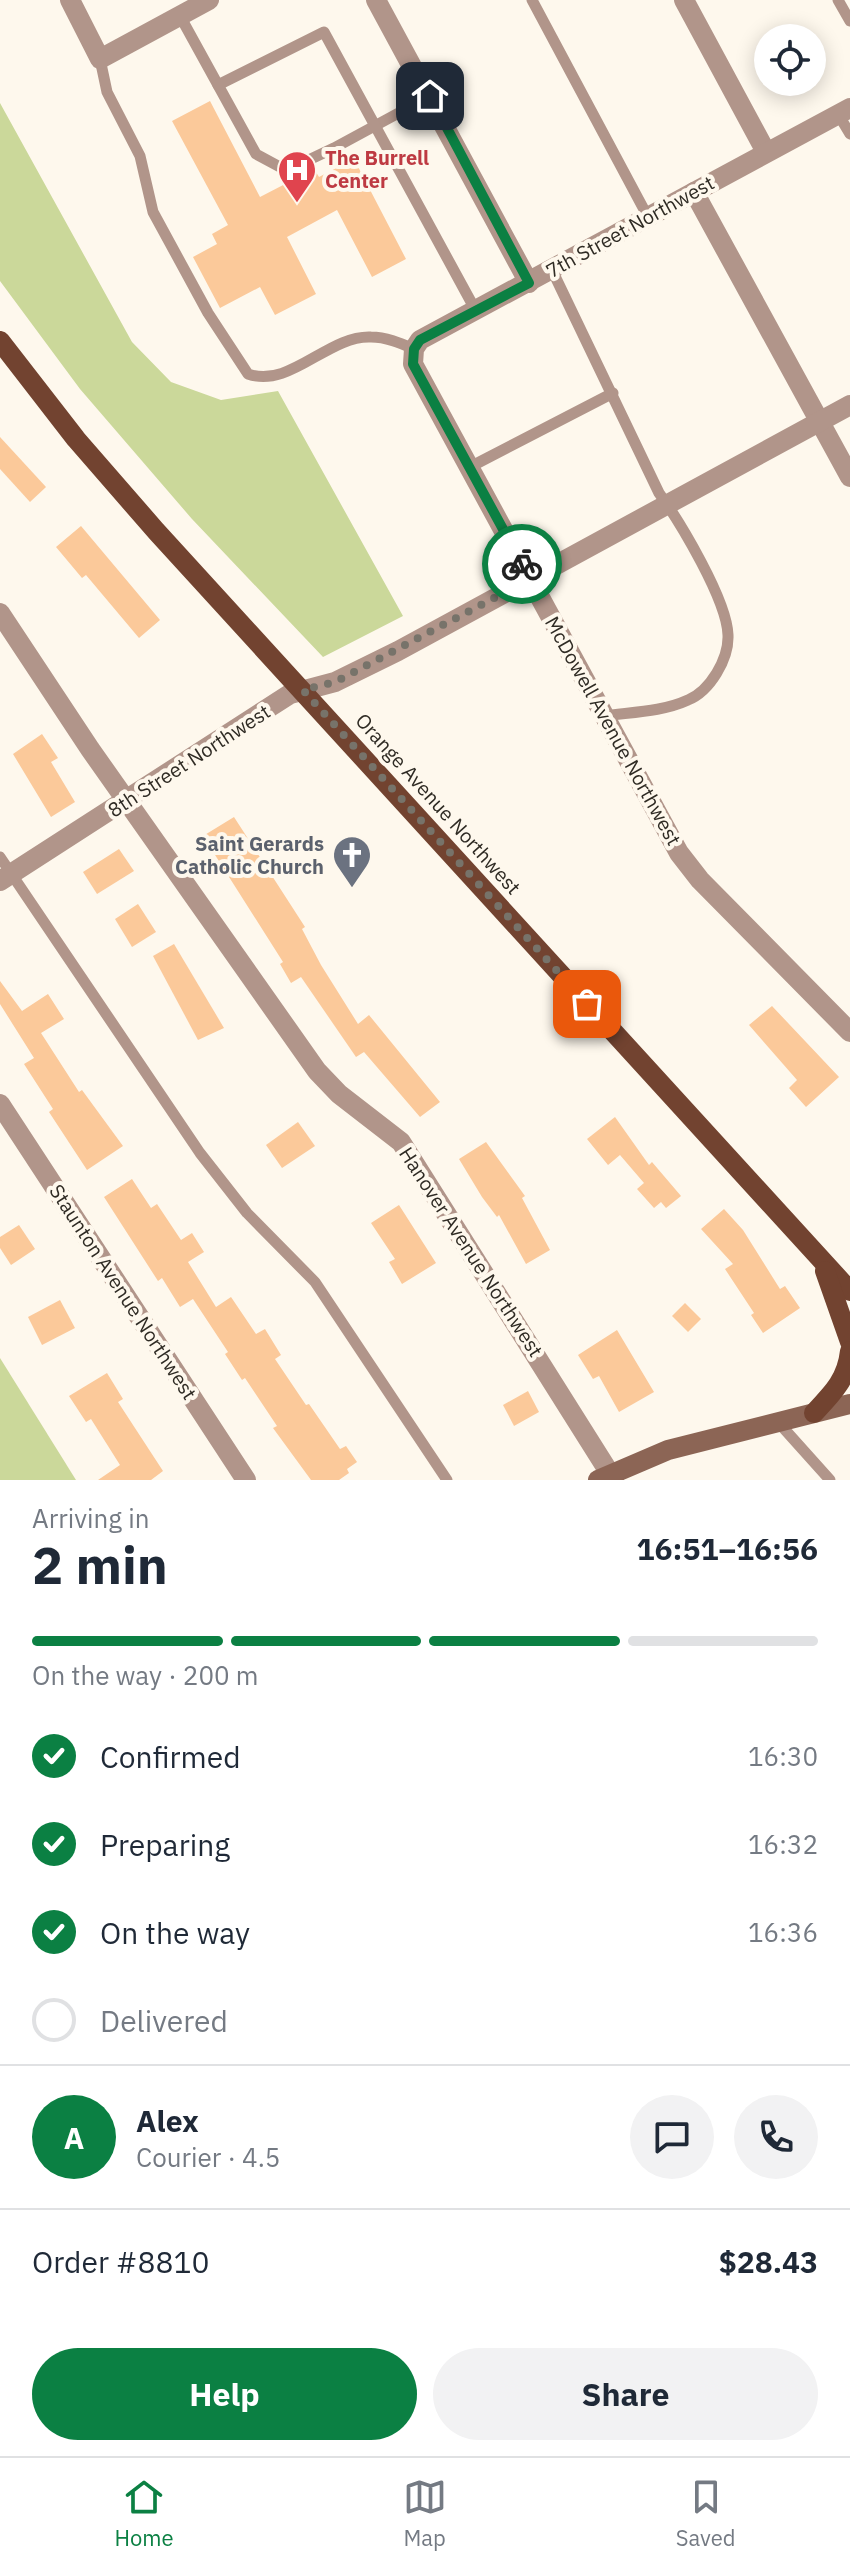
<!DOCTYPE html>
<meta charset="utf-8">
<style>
body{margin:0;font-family:"IBM Plex Sans",sans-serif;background:#f2f2f3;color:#1f2937;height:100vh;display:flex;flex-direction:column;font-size:30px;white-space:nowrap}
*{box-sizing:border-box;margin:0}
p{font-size:26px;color:#747a83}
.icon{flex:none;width:44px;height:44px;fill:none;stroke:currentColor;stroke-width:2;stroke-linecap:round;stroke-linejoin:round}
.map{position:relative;height:1480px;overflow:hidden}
.details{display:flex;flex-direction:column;background:#fff;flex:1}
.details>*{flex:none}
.buttons{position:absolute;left:754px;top:24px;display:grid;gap:16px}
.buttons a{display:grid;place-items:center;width:72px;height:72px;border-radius:50%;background:#fff;box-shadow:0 4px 20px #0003;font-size:40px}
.pin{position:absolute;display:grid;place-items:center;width:68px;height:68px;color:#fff;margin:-34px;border-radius:16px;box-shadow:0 4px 12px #0006}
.courier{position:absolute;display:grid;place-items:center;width:80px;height:80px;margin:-40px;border:6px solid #0b8043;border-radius:50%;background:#fff;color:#222;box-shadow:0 2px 10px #0007}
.head em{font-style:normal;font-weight:700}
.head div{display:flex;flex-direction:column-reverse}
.head{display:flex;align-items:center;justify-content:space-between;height:136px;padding:0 32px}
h1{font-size:52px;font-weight:700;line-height:60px}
.bar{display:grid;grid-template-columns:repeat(4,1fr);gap:12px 8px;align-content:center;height:96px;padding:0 32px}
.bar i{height:10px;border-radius:6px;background:#e0e1e3}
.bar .active{background:#0b8043}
.bar p{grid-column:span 4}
.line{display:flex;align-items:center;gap:20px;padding:0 32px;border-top:2px solid #e0e1e3}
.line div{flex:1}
.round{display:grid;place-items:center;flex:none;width:84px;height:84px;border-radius:42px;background:#f2f2f3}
ol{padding:0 32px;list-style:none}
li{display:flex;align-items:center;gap:24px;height:88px}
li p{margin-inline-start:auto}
li .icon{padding:8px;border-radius:50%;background:#0b8043;color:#fff;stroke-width:4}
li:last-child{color:#747a83}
li i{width:44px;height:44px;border:4px solid #e0e1e3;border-radius:50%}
.action{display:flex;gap:16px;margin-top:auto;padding:16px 32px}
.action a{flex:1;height:92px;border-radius:48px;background:#0b8043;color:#fff;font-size:32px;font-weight:700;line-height:92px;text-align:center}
.action a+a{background:#f2f2f3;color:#1f2937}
.dock{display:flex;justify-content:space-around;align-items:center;height:112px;border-top:2px solid #e0e1e3;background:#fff;font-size:22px;color:#747a83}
.dock a{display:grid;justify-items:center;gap:4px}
.dock .active{color:#0b8043}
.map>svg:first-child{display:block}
.green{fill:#cbd89a}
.building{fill:#fbc99a}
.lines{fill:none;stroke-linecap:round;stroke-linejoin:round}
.lane{stroke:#b1958a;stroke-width:11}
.street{stroke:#b1958a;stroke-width:20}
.secondary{stroke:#8c6555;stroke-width:20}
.primary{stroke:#724330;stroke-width:20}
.done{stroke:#77736a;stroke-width:8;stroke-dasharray:0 14.4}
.route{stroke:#0b8043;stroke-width:10}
.labels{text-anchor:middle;stroke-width:8;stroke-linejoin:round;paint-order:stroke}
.health-label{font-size:20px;font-weight:bold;fill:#be3a42;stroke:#fef8ed;text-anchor:start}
.street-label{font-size:20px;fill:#2f2b24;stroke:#fef8ed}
.worship-label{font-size:20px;font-weight:bold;fill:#5b616d;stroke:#fef8ed;text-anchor:end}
</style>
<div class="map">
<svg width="850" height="1480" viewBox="0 0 850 1480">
<rect width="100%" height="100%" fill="#fef8ed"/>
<g class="green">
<polygon points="0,103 132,342 171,382 221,400 278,391 403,616 323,657 192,519 80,389 0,281"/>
<polygon points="0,1358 76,1480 0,1480"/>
</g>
<g class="building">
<polygon points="210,101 260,197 314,169 319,177 354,159 406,259 372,277 337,210 287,237 316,294 275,315 260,287 220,308 193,257 217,244 212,234 228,225 172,121"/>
<polygon points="0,437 46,487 30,502 0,469"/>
<polygon points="81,526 160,620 139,638 86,575 82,578 56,547"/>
<polygon points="42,734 58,758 51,762 75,802 51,817 13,754"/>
<polygon points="234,817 305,927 302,929 321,965 358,1024 369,1015 440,1102 420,1117 364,1052 356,1057 301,977 291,983 280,964 283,962 203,836"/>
<polygon points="119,849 134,871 97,894 83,872"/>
<polygon points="138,904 156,932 132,947 115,919"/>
<polygon points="174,944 224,1028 198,1040 153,956"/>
<polygon points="0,981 22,1011 48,994 64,1019 41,1033 79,1092 82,1090 123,1146 87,1170 49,1112 53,1109 24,1064 34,1058 0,1004"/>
<polygon points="772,1006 839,1077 806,1107 789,1088 797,1080 749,1025"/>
<polygon points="615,1117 649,1165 652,1162 681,1196 666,1208 661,1202 654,1208 637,1189 644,1183 620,1155 608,1165 587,1139"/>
<polygon points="298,1122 315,1146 282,1168 266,1145"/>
<polygon points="486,1142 525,1196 522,1198 550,1250 526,1264 499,1215 497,1217 482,1197 459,1159"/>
<polygon points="132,1179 151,1208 157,1204 181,1240 192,1233 204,1252 188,1262 216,1307 231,1297 256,1334 265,1329 281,1355 275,1359 306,1405 309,1404 340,1449 346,1446 357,1462 347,1469 349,1473 339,1480 311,1480 273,1428 277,1426 245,1378 242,1380 225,1354 228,1352 193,1299 180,1307 162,1278 158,1281 104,1197"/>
<polygon points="399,1205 436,1263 402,1284 389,1262 395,1259 371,1223"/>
<polygon points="724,1209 743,1230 780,1289 785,1286 800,1308 763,1333 751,1315 754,1313 725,1269 733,1264 701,1229"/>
<polygon points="19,1225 35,1249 11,1265 0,1248 0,1237"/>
<polygon points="60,1300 75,1328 42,1345 28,1317"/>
<polygon points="685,1303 701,1319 688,1332 672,1316"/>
<polygon points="617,1330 654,1392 619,1412 599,1376 593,1379 578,1355"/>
<polygon points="107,1373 123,1399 118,1402 163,1471 151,1480 98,1480 120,1465 91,1419 86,1422 69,1396"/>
<polygon points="528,1391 539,1412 514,1426 503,1405"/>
</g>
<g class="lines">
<g class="lane">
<polyline points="532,0 648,217"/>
<polyline points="838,0 850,21"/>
<polyline points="180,16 256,154 280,167 296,166 334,148 430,96"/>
<path d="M100,59l7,33 33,64 13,56 55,101 40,61c42,15 80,-39 123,-37 15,0 29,6 43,12"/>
<polyline points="218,85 324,32 476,311"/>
<polyline points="838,114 850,134"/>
<path d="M552,270l107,223c21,29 68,107 69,142 1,24 -18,56 -40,65 -26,12 -57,12 -85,16"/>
<polyline points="468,468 613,393"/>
<polyline points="0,857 200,1153 247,1213 315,1282 447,1480"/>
<polyline points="778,1422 830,1480"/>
</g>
<g class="street">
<polyline points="70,0 100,59 209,0"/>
<polyline points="376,0 529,283"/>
<polyline points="684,0 766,152"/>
<polyline points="850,108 420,340 414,349 413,364 679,853 700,880 850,1032"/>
<polyline points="694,192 850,477"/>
<polyline points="0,613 90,749 317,1071 339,1094 401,1142 614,1480"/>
<polyline points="0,881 290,694 335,682 398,651 850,405"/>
<polyline points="0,1104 246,1480"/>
</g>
<polyline class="secondary" points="598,1480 668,1450 850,1404"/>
<g class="primary">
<polyline points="0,341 76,439 156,531 850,1291"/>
<polyline points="825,1271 850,1342"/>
<path d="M814,1413c19,-20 33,-34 36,-62"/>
</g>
</g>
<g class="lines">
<polyline class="done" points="522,564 530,579 335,682 303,690 587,1004"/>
<polyline class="route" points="430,96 529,283 420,340 414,349 413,364 522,564"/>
</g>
<defs>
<symbol id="hospital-pin" viewBox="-11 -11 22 30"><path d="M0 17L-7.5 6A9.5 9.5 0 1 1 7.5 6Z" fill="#e0444e" stroke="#fef8ed"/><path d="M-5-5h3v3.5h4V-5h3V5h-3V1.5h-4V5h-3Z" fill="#fff"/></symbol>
<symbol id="church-pin" viewBox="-11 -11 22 30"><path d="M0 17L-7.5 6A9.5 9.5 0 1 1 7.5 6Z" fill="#6b7280" stroke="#fef8ed"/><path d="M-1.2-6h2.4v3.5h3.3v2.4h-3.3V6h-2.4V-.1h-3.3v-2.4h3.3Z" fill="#fff"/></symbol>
</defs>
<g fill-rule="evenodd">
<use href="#hospital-pin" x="275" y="148" width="44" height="60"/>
<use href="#church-pin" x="330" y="833" width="44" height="60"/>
</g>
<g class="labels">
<g class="health-label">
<text x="325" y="165">The Burrell<tspan x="325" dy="23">Center</tspan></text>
</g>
<g class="street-label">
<text transform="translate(630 227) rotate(-29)" y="7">7th Street Northwest</text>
<text transform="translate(613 731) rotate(61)" y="7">McDowell Avenue Northwest</text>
<text transform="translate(189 761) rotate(-33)" y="7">8th Street Northwest</text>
<text transform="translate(438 804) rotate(48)" y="7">Orange Avenue Northwest</text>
<text transform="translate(471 1252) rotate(57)" y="7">Hanover Avenue Northwest</text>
<text transform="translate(123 1292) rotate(57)" y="7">Staunton Avenue Northwest</text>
</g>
<g class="worship-label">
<text x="324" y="851">Saint Gerards<tspan x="324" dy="23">Catholic Church</tspan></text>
</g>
</g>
</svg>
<div class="buttons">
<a><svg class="icon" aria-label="locate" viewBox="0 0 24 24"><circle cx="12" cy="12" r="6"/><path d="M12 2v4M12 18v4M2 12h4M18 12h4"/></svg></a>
</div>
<div class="pin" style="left:587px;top:1004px;background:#ea580c"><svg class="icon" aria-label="bag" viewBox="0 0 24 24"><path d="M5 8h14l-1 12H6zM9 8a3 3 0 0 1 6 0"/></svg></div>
<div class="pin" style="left:430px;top:96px;background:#1f2937"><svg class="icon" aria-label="home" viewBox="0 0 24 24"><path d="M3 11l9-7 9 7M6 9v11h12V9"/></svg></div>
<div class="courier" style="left:522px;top:564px"><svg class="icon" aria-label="bike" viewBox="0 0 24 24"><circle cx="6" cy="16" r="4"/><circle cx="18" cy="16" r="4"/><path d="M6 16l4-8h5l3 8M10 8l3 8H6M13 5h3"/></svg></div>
</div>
<section class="details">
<div class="head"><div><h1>2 min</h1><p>Arriving in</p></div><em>16:51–16:56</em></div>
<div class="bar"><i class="active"></i><i class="active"></i><i class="active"></i><i></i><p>On the way · 200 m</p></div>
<ol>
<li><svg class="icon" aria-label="check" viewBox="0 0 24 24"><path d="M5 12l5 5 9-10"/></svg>Confirmed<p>16:30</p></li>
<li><svg class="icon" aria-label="check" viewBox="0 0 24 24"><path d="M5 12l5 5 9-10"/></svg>Preparing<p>16:32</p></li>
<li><svg class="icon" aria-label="check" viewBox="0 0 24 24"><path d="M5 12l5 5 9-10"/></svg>On the way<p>16:36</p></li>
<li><i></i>Delivered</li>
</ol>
<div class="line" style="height:144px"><b class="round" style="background:#0b8043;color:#fff">A</b><div><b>Alex</b><p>Courier · 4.5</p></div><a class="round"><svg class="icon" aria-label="chat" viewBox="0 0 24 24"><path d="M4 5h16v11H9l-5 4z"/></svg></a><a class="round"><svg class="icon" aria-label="phone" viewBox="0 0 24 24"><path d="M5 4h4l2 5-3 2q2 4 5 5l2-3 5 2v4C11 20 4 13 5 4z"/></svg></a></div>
<div class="line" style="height:104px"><div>Order #8810</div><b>$28.43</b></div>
<div class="action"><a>Help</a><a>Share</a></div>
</section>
<nav class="dock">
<a class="active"><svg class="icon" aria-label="home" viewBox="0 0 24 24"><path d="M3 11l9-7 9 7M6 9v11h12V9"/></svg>Home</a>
<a><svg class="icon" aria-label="map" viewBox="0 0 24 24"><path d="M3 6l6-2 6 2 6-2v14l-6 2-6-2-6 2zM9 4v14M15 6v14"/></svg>Map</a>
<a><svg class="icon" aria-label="saved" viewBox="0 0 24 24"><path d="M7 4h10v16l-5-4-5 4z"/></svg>Saved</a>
</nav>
